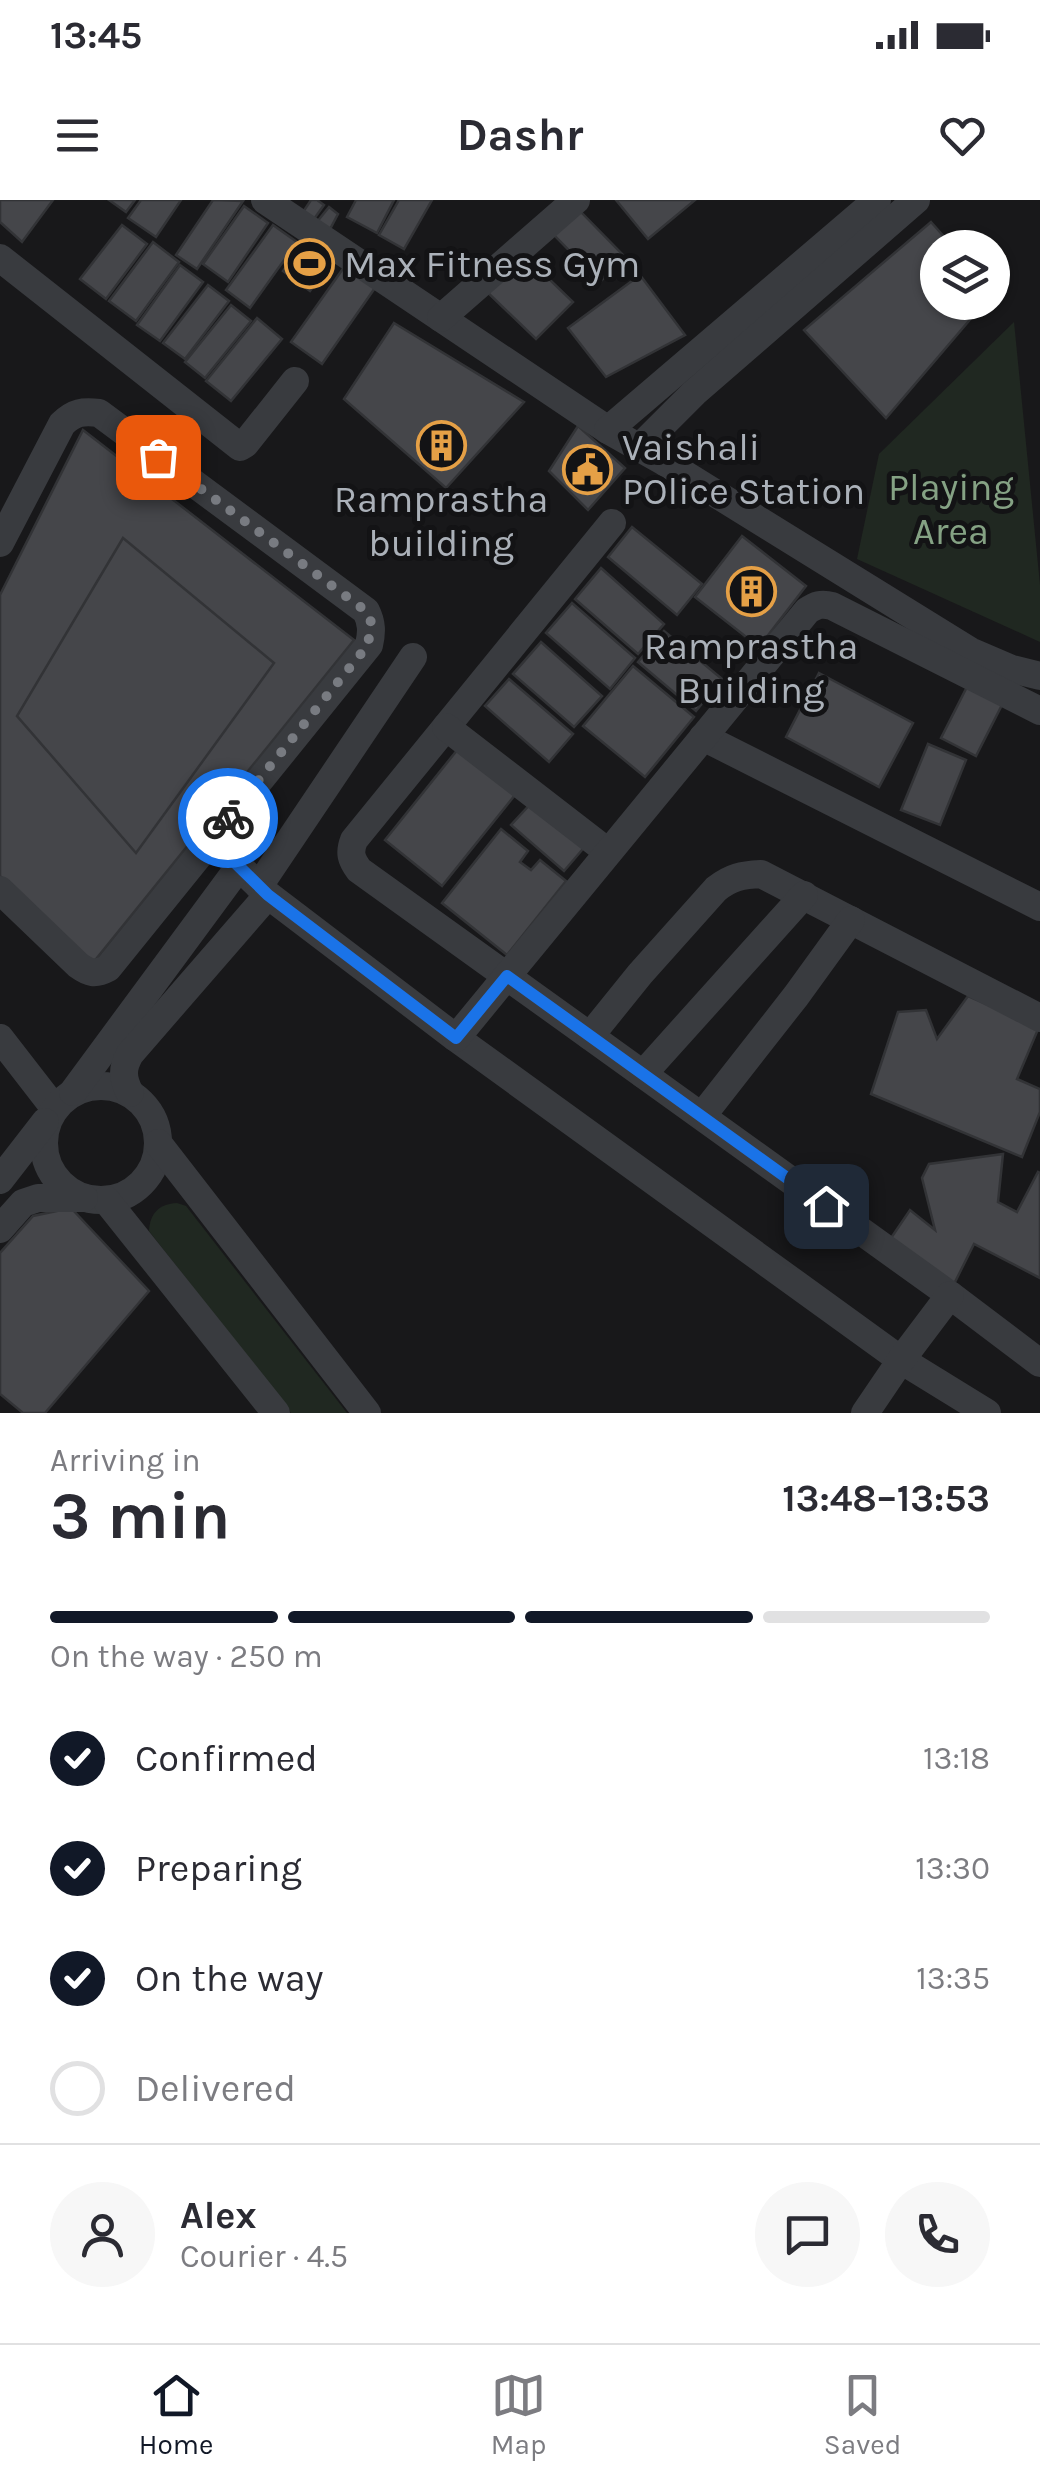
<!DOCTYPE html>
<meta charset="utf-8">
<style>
body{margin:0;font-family:Karla,sans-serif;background:#f7f7f7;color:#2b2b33;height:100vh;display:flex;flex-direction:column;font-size:38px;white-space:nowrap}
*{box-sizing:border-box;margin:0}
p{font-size:32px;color:#7c7c81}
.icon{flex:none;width:55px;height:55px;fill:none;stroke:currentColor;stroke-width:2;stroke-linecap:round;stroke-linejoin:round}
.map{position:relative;height:1213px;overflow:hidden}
.panel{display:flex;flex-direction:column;background:#fff;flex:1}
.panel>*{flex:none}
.fabs{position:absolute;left:920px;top:30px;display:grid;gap:20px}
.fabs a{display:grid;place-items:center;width:90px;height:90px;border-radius:50%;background:#fff;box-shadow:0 2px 8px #0004;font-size:50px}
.pin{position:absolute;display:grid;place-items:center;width:85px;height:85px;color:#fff;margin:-42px;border-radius:20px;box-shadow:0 5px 15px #0006}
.courier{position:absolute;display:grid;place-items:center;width:100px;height:100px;margin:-50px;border:8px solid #1a73e8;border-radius:50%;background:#fff;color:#222;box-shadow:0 2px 12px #0007}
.headline em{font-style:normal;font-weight:700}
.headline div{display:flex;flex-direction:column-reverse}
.headline{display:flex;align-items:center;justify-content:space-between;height:170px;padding:0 50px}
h1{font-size:65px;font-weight:700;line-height:75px}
.bar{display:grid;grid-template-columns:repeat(4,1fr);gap:15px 10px;align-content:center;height:120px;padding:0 50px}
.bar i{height:12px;border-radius:8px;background:#e1e1e2}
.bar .selected{background:#111827}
.bar p{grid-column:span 4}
.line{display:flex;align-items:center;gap:25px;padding:0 50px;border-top:2px solid #e1e1e2}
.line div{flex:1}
.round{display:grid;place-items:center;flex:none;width:105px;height:105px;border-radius:52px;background:#f7f7f7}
ol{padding:0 50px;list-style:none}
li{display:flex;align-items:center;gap:30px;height:110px}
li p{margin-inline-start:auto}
li .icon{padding:10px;border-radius:50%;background:#111827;color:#fff;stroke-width:4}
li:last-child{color:#7c7c81}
li i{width:55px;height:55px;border:5px solid #e1e1e2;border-radius:50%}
.status{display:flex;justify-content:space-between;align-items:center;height:70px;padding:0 50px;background:#fff;direction:ltr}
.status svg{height:28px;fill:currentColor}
header{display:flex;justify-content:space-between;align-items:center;height:130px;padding:0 50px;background:#fff;font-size:45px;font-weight:700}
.menu{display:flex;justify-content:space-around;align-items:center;height:140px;border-top:2px solid #e1e1e2;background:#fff;font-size:28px;color:#7c7c81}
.menu a{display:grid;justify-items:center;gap:5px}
.menu .selected{color:#111827}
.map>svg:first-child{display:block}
.green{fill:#202821}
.building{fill:#45464a;stroke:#323336;stroke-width:2.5}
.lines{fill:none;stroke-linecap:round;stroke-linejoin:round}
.minor{stroke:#393b3f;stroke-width:28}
.done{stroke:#787b81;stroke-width:10;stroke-dasharray:0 18}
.route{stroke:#1a73e8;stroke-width:12}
.labels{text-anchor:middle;stroke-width:10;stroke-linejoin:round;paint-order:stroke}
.poi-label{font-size:38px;fill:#abb1b9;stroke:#131315;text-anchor:start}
.park-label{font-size:38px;fill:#85a284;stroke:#131315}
</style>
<div class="status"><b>13:45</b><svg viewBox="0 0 49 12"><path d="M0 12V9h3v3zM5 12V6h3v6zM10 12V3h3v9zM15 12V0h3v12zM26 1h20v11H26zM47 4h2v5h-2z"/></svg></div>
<header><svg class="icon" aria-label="menu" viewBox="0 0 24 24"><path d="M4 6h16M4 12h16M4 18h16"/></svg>Dashr<svg class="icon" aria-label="heart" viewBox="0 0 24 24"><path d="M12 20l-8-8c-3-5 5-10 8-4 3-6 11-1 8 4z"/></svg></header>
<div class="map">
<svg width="1040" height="1213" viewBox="0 0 1040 1213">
<rect width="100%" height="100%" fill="#18181a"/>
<g class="green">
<polygon points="1014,122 1040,385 1040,442 857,359 879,254"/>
<path d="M177,1003l9,3 161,207h-56l-142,-182c1,-18 10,-27 28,-28z"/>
</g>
<g class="building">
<polygon points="0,0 53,0 22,42 0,22"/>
<polygon points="109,0 135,0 126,12"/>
<polygon points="141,0 181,0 156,37 128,18"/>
<polygon points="213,0 243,1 197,69 176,55"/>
<polygon points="311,0 317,0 324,5 314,19 301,15"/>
<polygon points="356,0 394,0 377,33 347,17"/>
<polygon points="399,0 432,0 404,49 379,35"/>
<polygon points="616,0 695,0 648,39"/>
<polygon points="244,6 268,23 228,82 203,64"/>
<polygon points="329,7 338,14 329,31 316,23"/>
<polygon points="579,10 625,57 600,82 554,35"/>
<polygon points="931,22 954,48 938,48 938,102 985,102 886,218 804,130"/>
<polygon points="122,25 147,44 106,99 80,79"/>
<polygon points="273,25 297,42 250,108 226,90"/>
<polygon points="307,40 334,58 310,91 283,71"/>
<polygon points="153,42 179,62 136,121 109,101"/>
<polygon points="521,52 573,102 536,139 485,90"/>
<polygon points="347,63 377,85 322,164 291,142"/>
<polygon points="180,65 203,82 160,141 137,125"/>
<polygon points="640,75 685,135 606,177 568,128"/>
<polygon points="208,85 229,101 185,159 163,143"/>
<polygon points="231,105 251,121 205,178 185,162"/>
<polygon points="257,118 282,139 231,201 206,181"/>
<polygon points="394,123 524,202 446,288 344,199"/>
<polygon points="578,226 625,268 588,310 549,271"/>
<polygon points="83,230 354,440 92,764 0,676 0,395"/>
<polygon points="632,327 702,384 677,415 608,357"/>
<polygon points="742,336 806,386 759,447 695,397"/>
<polygon points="123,338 274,463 136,653 17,516"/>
<polygon points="601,368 664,424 638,454 575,399"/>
<polygon points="572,403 635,458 610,489 546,433"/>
<polygon points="664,431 722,479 696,511 638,462"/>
<polygon points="541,442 602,496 574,527 513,474"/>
<polygon points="633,466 694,517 645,577 583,526"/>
<polygon points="819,473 913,523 879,587 786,537"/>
<polygon points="509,479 573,534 549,562 485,506"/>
<polygon points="971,479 1006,497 976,556 941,538"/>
<polygon points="928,544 966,560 940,625 901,610"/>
<polygon points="458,549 515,595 442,686 385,640"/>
<polygon points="536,598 588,643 564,671 511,625"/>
<polygon points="501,629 528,651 520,662 531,670 540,660 566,681 507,755 442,703"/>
<polygon points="968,796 1039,827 1017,879 1040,889 1040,912 1022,957 871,894 898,812 926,810 937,839"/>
<polygon points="1003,954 998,1002 1017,1012 1038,972 1040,973 1040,1078 974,1044 952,1088 889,1041 910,1010 935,1030 922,978 929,964"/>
<polygon points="71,1008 149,1091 45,1213 23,1213 0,1194 0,1053 33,1016"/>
</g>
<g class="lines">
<g class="minor">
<polyline points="265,0 608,230 663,261 970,451 1012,469 1040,476"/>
<polyline points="0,58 240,247 245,244 295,181"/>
<polyline points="441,118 576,0"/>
<polyline points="608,230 877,0"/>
<polyline points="639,248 694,193 916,0"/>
<path d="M612,323l-258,317c-5,13 -3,19 5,30l591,425 90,68"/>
<path d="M0,343l62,-119c12,-12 21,-13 37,-11l267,198c6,12 6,21 3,34l-261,323c-13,7 -19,5 -30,-3l-78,-75"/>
<polyline points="446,527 608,652"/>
<polyline points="703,537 1040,707"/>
<polyline points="211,639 268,695 456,838 901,1160 987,1213"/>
<polyline points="259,686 413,457"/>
<path d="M590,836l50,-62 76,-85c15,-12 26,-14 45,-15l279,144"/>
<polyline points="0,838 55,909"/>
<path d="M456,838l351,-427c9,-6 14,-8 25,-5l208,105"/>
<polyline points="643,874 804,695"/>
<circle cx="101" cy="943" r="57"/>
<polyline points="73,892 239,667"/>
<path d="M130,893c-8,-15 -8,-25 0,-39l138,-159"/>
<polyline points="702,916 796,796 851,720"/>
<polyline points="158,943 367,1213"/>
<polyline points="0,980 45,922"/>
<polyline points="106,1000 276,1213"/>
<polyline points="0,1029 23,1003 38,998 84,998"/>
<polyline points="865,1213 901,1160 950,1095"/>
</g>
</g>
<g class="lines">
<polyline class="done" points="158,257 366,411 371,422 368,445 228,618"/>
<polyline class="route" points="228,618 211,639 268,695 456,838 507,776 826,1006"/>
</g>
<defs>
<symbol id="stadium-ring" viewBox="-11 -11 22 22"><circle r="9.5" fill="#131315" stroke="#e5a046" stroke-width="1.5"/><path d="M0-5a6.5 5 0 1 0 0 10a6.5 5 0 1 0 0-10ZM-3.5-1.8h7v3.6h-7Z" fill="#e5a046"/></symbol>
<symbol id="building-ring" viewBox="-11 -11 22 22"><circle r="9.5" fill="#131315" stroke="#e5a046" stroke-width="1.5"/><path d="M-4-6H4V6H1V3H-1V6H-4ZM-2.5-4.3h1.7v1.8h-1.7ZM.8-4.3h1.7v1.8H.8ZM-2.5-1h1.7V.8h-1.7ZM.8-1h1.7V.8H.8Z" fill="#e5a046"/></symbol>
<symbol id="civic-ring" viewBox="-11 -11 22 22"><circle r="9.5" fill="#131315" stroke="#e5a046" stroke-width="1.5"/><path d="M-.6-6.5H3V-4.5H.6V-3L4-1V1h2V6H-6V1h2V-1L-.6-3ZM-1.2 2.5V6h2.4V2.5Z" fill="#e5a046"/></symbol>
</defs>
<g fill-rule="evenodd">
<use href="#stadium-ring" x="282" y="36" width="55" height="55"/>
<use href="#building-ring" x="414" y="218" width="55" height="55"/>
<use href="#civic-ring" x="560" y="242" width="55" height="55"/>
<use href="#building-ring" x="724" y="364" width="55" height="55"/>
</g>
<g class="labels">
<g class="poi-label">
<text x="344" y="77">Max Fitness Gym</text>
<text x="622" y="260">Vaishali<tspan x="622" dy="44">POlice Station</tspan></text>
<text x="441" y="312" text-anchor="middle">Ramprastha<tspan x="441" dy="44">building</tspan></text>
<text x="751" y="459" text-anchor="middle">Ramprastha<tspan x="751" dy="44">Building</tspan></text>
</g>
<g class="park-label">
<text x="951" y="300">Playing<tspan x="951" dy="44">Area</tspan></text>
</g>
</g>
</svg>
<div class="fabs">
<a><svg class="icon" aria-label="layers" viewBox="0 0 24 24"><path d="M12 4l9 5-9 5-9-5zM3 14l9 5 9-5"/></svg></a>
</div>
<div class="pin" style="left:158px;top:257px;background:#ea580c"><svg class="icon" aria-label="bag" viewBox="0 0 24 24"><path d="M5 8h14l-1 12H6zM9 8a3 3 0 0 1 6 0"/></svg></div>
<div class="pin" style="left:826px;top:1006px;background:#1f2937"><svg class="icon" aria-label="home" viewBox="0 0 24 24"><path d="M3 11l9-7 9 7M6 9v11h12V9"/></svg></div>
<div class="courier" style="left:228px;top:618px"><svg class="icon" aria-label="bike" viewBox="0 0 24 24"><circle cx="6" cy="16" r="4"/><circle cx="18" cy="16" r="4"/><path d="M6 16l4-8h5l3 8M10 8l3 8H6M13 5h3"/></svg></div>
</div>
<section class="panel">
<div class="headline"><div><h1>3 min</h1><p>Arriving in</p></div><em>13:48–13:53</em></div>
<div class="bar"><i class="selected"></i><i class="selected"></i><i class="selected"></i><i></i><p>On the way · 250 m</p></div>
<ol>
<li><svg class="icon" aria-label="check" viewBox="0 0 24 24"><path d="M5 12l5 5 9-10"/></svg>Confirmed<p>13:18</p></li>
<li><svg class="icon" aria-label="check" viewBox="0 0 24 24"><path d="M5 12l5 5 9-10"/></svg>Preparing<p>13:30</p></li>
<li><svg class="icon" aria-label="check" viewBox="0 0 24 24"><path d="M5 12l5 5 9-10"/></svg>On the way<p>13:35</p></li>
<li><i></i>Delivered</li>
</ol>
<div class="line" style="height:180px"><a class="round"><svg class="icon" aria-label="person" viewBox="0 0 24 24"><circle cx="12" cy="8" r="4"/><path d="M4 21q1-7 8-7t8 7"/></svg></a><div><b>Alex</b><p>Courier · 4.5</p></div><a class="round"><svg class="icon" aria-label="chat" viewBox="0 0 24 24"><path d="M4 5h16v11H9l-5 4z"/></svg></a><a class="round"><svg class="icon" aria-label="phone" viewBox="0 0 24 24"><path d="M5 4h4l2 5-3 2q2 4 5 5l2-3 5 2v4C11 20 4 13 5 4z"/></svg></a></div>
</section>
<nav class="menu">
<a class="selected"><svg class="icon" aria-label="home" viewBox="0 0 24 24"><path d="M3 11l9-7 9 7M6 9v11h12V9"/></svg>Home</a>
<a><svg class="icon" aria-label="map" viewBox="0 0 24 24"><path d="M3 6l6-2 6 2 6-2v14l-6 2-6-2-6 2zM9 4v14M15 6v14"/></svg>Map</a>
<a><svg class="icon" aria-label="saved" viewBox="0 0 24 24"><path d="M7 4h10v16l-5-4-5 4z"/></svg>Saved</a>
</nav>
